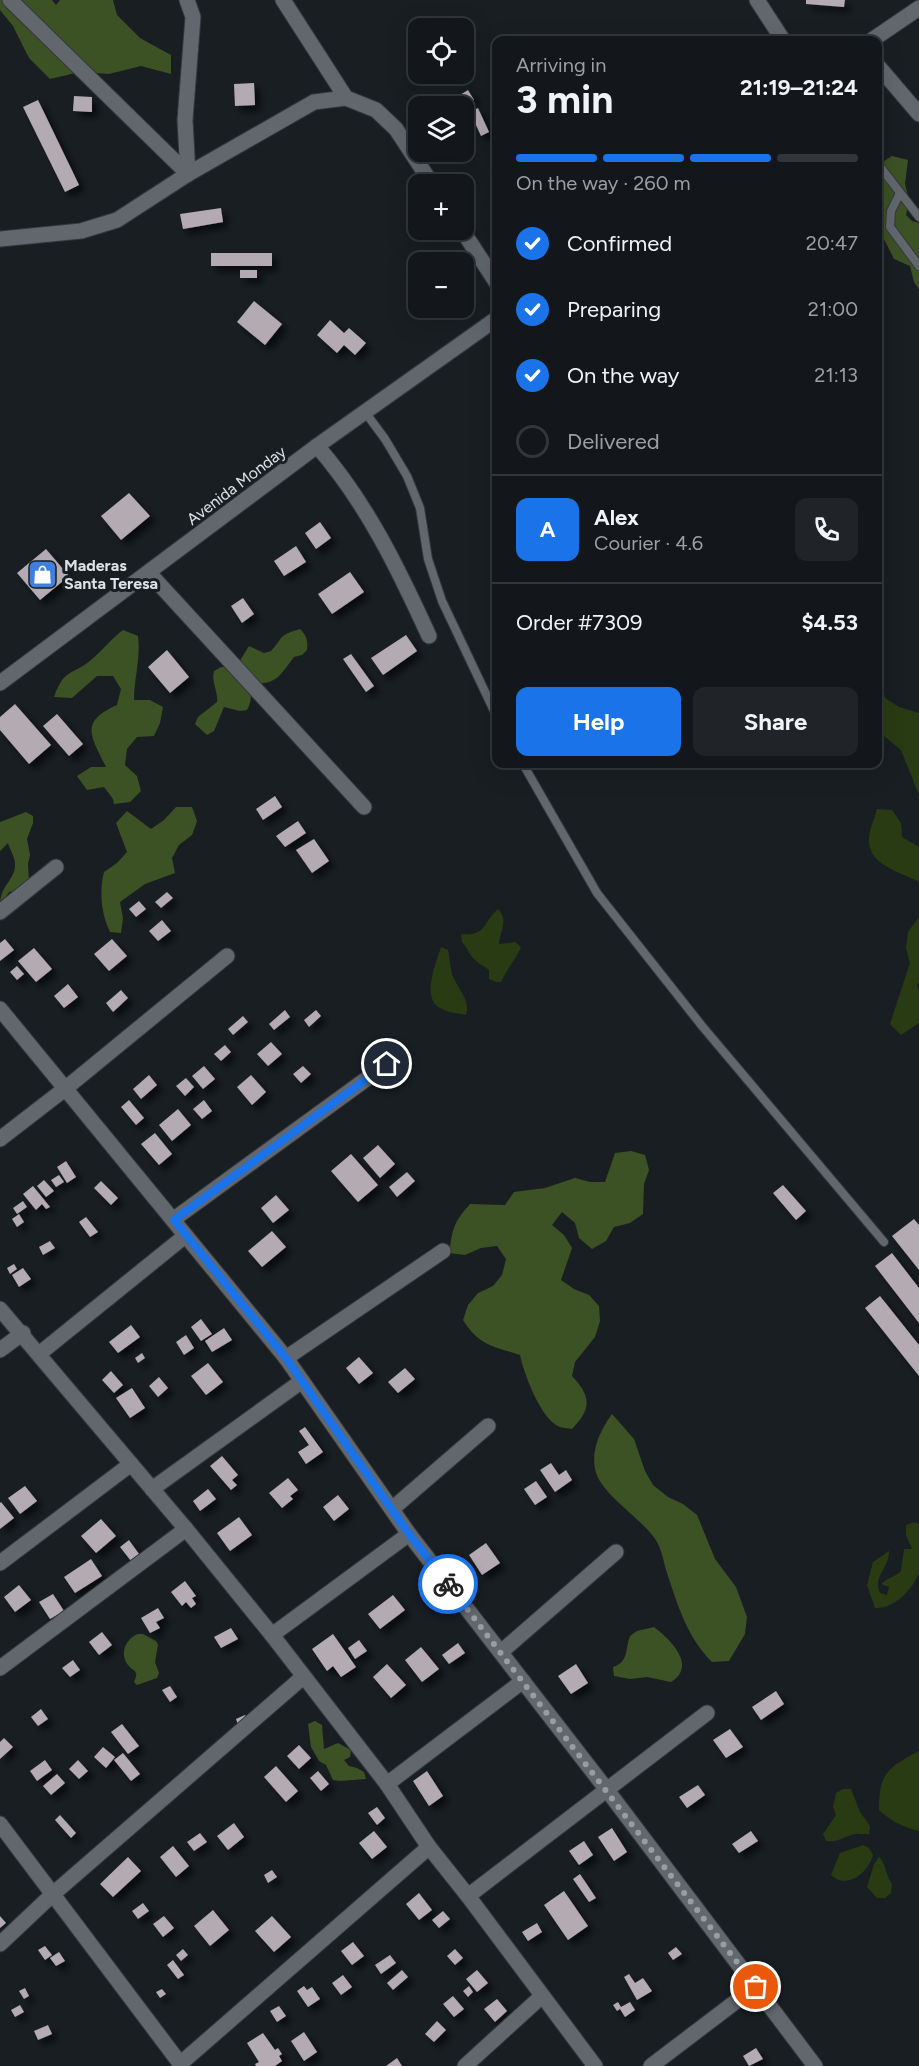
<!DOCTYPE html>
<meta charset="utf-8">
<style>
body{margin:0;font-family:Figtree,sans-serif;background:#202327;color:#f1f3f6;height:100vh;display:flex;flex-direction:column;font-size:22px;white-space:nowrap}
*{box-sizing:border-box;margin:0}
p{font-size:20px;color:#9d9fa2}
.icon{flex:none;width:33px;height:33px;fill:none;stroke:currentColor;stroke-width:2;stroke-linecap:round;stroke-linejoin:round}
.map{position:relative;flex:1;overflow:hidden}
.sheet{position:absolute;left:492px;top:36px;width:390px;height:732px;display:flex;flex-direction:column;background:#13161a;border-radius:12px;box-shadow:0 6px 24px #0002,0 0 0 2px #323539}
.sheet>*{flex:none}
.buttons{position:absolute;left:408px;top:18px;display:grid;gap:12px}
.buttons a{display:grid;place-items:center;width:66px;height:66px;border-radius:12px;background:#13161a;box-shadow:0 6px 24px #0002,0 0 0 2px #323539;font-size:30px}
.pin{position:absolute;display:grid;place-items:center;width:51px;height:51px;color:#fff;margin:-26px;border:3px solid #fff;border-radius:50%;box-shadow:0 2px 6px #0007}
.courier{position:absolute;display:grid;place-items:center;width:60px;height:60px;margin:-30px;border:4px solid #1a73e8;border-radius:50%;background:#fff;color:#222;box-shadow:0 2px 8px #0007}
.summary em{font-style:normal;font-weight:700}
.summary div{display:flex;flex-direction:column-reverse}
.summary{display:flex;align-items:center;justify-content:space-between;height:102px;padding:0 24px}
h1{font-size:39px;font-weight:700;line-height:45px}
.bar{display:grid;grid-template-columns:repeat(4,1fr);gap:9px 6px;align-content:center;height:72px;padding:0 24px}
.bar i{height:8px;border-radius:4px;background:#323539}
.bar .on{background:#1a73e8}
.bar p{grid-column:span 4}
.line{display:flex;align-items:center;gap:15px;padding:0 24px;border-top:2px solid #323539}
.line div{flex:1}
.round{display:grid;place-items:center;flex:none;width:63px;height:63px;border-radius:12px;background:#202327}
ol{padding:0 24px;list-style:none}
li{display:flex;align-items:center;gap:18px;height:66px}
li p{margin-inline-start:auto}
li .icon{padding:6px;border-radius:50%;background:#1a73e8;color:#fff;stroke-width:4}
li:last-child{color:#9d9fa2}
li i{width:33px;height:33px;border:3px solid #323539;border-radius:50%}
.button{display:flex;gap:12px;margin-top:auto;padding:12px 24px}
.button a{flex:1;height:69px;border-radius:12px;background:#1a73e8;color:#fff;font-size:24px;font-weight:700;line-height:69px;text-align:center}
.button a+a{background:#202327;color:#f1f3f6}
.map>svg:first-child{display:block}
.green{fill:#293b13}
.forest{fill:#3c5124}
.building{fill:#b3abb1;filter:url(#shadow)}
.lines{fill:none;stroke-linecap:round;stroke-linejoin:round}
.lane-casing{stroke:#35383c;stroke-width:10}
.street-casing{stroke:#35383c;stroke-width:17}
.secondary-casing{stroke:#35383c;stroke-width:17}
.lane{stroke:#62676e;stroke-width:8}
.street{stroke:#62676e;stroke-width:15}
.secondary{stroke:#62676e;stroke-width:15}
.done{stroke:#999da1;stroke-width:6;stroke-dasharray:0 10.8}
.route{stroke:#1a73e8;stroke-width:8}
.labels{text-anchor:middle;stroke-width:6;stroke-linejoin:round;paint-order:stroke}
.street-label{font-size:16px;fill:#dee1e5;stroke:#191e23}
.poi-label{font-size:16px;font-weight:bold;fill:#dee1e5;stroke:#191e23;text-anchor:start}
</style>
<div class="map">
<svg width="919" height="2066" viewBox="0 0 919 2066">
<defs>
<filter id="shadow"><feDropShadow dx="5.5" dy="5.5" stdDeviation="3" flood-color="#0009"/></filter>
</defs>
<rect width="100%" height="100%" fill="#191e23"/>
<g class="green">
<polygon points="878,678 882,683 885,698 899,707 919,713 919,795 901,750 878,731"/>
<path d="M877,809l15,1 9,13 1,14 17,10v35c-18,-10 -53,-17 -50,-45 1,-9 6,-19 8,-28z"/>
<path d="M498,909c11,11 2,21 1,35l16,-2 6,5c-5,12 -14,22 -20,35h-5l-7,-3v-9c-5,-4 -10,-6 -14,-10 -6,-5 -7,-12 -13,-18l-1,-8c25,3 22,-12 37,-25z"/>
<polygon points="919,917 919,982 917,986 919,991 919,1023 901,1035 890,1024 910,963 906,948 908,932"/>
<path d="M441,947l7,3c2,8 2,17 4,24 5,14 19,26 14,41 -8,-2 -17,-2 -24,-6 -22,-9 -6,-46 -1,-62z"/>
<path d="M914,1522l5,2v49c-7,17 -25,36 -44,35l-8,-23 6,-23 16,-11c1,16 -17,26 -9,42l7,2 2,-8 -8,-3c6,-6 14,-7 20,-13l3,-22h8l-6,-14v-10z"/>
<path d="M919,1751v80c-16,-4 -28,-10 -40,-21 0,-38 9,-42 40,-59z"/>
<path d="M843,1789h8l9,23 10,14 -1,8c-5,1 -9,-1 -14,0 -11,2 -17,9 -29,7l-3,-7 13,-19 -3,-8 3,-14z"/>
<path d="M863,1845l6,3 4,7c-5,18 -26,35 -42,20l9,-22z"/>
<path d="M879,1857c8,8 6,18 13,27l-1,9 -6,5h-8l-10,-11 7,-23z"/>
</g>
<g class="forest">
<polygon points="0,0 52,0 56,5 60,0 113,0 117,15 140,38 171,55 171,74 141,66 109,74 80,72 50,79 29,58 13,26 0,10"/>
<polygon points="892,156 908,160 905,184 909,200 906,215 912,221 919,223 919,289 914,282 910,266 894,259 879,229 880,204 878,195 878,165"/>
<path d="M300,629c7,7 8,12 7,21l-5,5 -8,2c-8,10 -16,26 -31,26 -4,1 -11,-3 -15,-4 3,12 5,20 -1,31l-7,1 -16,-4 -10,24 -7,4 -12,-11 3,-7 19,-15c1,-12 -6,-20 -3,-31l7,-4h15l13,-21 15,7 7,-2c14,-15 6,-15 29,-22z"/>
<path d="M123,630l15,6c3,22 -4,42 -4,64h16l13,7 -3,16 -6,13 -17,1 -10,12 -2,16 12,11 4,15 -11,11 -16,2 -1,-5 -9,-12 -17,3 -10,-14 14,-9h15c-14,-29 -28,-45 11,-62l4,-16 -8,-13h-16l-25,22 -18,-1c10,-29 18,-21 37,-37 11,-9 20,-21 32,-30z"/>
<path d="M176,807h16l5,14 -5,14 -13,10 -7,13 3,15 -30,11 -25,18 3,16 -2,15 -11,-1c-9,-18 -11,-41 -6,-60l13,-9 10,-11 -11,-29 11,-12 24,18 13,-9z"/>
<path d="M26,812l7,4v7l-6,16 3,16 -2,9 1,17 -4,7 -16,4 -9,13c0,-19 14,-24 15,-39 1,-7 -5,-16 -7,-23l-8,8v-29z"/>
<path d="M631,1151l14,4 4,15 -5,14 -1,30 -13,9 -16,4 -8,14 -14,8 -13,-11 -4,-15 -13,-11 -10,13 12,10 8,13 -11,32 13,9 15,6 10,11 1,15 -5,16 -20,25 -3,14c19,20 20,33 0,53 -4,-1 -11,-1 -14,-3 -18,-9 -34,-52 -38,-71 -27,-9 -41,-9 -57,-35l5,-15 10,-12 15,-7 9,-11 4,-16 -9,-13 -16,2 -16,7 -16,-2c4,-25 4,-30 21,-49l35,1 9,-13 31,-4 30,-10 15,4h15l10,-29z"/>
<path d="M612,1414l22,25 11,32 8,14 15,12 15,7 14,11 18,44 21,28 11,30 -2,17 -16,27 -17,1c-25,-25 -34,-56 -45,-89 -3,-10 -5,-22 -10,-31 -13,-23 -57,-47 -62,-73 -4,-20 6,-40 17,-55z"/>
<path d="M654,1627c16,12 44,39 17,55l-24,-5 -17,2 -16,-3 -1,-9c16,-5 12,-18 17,-31l7,-5z"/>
<path d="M138,1634h5l13,7 2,4 -3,17 4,11 -2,5 -20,7 -3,-3c1,-2 3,-7 2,-9 -1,-3 -5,-4 -7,-7 -10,-11 -4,-27 9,-32z"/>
<polygon points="315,1721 322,1725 324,1749 338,1743 351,1750 350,1757 344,1760 349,1766 357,1768 364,1772 366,1779 340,1781 333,1780 326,1765 319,1761 311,1747 308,1724"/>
</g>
<g class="building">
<polygon points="806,0 845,0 844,7 806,4"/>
<polygon points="254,83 255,105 235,106 234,84"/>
<polygon points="468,90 474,100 460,106 455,98"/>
<polygon points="74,96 92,97 92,112 73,111"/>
<polygon points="38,100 79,185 65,192 23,107"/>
<polygon points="478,108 489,132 481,136 470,112"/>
<polygon points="221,208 223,222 183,229 180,214"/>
<rect x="211" y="253" width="61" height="13"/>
<rect x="240" y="270" width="17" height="8"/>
<polygon points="254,301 282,324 265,345 237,322"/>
<polygon points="330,320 344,333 349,328 366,343 355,355 344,345 337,353 317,335"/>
<polygon points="129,493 150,516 121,540 101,516"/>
<polygon points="320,522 331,538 316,549 305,533"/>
<polygon points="296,546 306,562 284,576 274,561"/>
<polygon points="46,549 69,576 40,600 17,573"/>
<polygon points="350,572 364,592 332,614 318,594"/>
<polygon points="243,598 254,614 242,623 231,606"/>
<polygon points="406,635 417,651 383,675 371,658"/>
<polygon points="167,650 189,677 170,693 148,667"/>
<polygon points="351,654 374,686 366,692 343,659"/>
<polygon points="15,704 51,745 29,764 0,730 0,717"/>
<polygon points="57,714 83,744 69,756 43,726"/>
<polygon points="275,796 282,807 263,820 256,809"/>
<polygon points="298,821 306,833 285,847 276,836"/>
<polygon points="314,839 329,861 312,873 296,850"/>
<polygon points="167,892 173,898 161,908 155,902"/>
<polygon points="139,901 146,909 136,917 129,909"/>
<polygon points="162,920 171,931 158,941 149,931"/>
<polygon points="5,939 14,950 0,961 0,943"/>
<polygon points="112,939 127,956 109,971 94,954"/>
<polygon points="34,948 52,969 36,982 18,961"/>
<polygon points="17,966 24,974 17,980 10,972"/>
<polygon points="68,984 78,997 64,1008 54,996"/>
<polygon points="121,990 128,998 113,1012 106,1003"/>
<polygon points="285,1010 290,1017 274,1030 269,1024"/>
<polygon points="316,1010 321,1016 309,1027 304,1020"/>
<polygon points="243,1016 248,1022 233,1035 228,1029"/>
<polygon points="271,1042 282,1054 268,1066 257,1054"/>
<polygon points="225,1045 231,1052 221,1061 214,1054"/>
<polygon points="204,1066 215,1079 203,1089 192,1076"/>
<polygon points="303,1066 311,1074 301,1083 293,1074"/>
<polygon points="149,1075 157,1085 141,1099 133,1089"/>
<polygon points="251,1075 266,1092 252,1105 237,1087"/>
<polygon points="186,1078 194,1087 185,1096 176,1086"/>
<polygon points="129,1100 144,1118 136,1125 121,1107"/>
<polygon points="204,1100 212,1111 202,1119 193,1109"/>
<polygon points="178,1109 191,1125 172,1141 159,1125"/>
<polygon points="155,1133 172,1154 159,1165 141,1144"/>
<polygon points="378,1145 395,1164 380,1178 363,1158"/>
<polygon points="351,1154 378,1185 358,1202 331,1171"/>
<polygon points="66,1161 76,1177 67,1183 57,1167"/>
<polygon points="407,1172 415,1181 397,1197 389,1187"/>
<polygon points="59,1175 64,1182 56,1187 51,1180"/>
<polygon points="44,1180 54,1191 46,1197 37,1186"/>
<polygon points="101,1181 118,1198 111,1205 94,1188"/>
<polygon points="783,1185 806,1211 796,1220 773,1193"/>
<polygon points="33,1186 50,1207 46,1209 42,1204 36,1210 23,1194"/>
<polygon points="276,1195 289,1210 273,1223 261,1208"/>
<polygon points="23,1201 27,1207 17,1214 13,1208"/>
<polygon points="19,1214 24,1222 17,1227 12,1219"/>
<polygon points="86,1217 98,1232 90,1237 79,1222"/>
<polygon points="914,1219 919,1225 919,1270 892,1236"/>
<polygon points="272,1231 286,1247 262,1267 248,1251"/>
<polygon points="50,1241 55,1248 43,1255 39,1247"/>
<polygon points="892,1253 919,1288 919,1323 875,1266"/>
<polygon points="14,1264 17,1269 10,1274 7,1268"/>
<polygon points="23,1268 31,1279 19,1287 12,1275"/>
<polygon points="880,1296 919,1345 919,1376 865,1308"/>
<polygon points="201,1319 212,1334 201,1341 191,1327"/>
<polygon points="131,1325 140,1337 118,1353 109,1342"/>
<polygon points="224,1328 232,1340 212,1352 205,1341"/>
<polygon points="186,1335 194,1348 184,1355 176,1342"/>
<polygon points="142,1353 145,1358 138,1363 135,1358"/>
<polygon points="359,1357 373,1373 359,1384 346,1368"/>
<polygon points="208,1363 223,1382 206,1395 191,1376"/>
<polygon points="405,1368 415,1379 398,1393 388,1382"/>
<polygon points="111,1371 123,1385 114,1393 102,1380"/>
<polygon points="159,1377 168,1388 158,1397 149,1386"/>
<polygon points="132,1388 145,1408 130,1418 116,1398"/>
<polygon points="305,1427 323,1452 306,1464 298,1452 309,1445 299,1431"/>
<polygon points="222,1456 238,1475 232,1480 237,1485 231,1490 210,1466"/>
<polygon points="551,1463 559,1475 566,1470 572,1480 555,1492 540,1470"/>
<polygon points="288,1478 298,1490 290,1496 293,1499 282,1508 269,1493"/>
<polygon points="536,1481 547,1497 535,1505 524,1489"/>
<polygon points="25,1486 37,1501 20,1514 8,1498"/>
<polygon points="208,1489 216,1499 200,1511 193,1501"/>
<polygon points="338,1495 349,1509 334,1521 323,1507"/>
<polygon points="1,1502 14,1518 0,1529 0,1503"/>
<polygon points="239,1517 252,1535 230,1551 217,1533"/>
<polygon points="101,1519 116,1536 96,1553 81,1536"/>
<polygon points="129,1540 139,1554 131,1561 120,1547"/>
<polygon points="486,1543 500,1563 482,1575 469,1555"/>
<polygon points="91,1559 102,1576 75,1593 64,1577"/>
<polygon points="185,1581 196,1596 192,1598 196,1604 191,1608 186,1602 182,1606 171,1592"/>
<polygon points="19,1585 31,1600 15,1612 4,1597"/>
<polygon points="53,1594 64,1611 50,1619 39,1602"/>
<polygon points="393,1595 405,1610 380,1629 368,1614"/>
<polygon points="158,1608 164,1618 156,1622 160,1628 150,1633 141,1618"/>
<polygon points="231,1628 238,1639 221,1648 214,1637"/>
<polygon points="102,1632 112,1645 99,1655 89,1642"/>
<polygon points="333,1634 356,1667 341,1677 333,1666 327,1671 312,1649"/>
<polygon points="359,1640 367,1651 355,1659 348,1648"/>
<polygon points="458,1643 465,1653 449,1664 442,1655"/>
<polygon points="421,1647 439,1669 422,1682 405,1660"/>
<polygon points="73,1660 80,1670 70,1677 62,1668"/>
<polygon points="387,1664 406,1685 391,1698 373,1677"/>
<polygon points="576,1664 588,1683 571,1694 558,1676"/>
<polygon points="170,1686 177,1697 170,1702 162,1690"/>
<polygon points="776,1691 784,1704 761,1720 752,1707"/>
<polygon points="41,1709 48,1719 38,1726 31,1717"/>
<polygon points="245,1715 248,1720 238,1725 236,1719"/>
<polygon points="122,1724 139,1746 128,1754 111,1732"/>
<polygon points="730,1729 743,1747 726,1758 713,1740"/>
<polygon points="4,1738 13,1747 0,1759 0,1742"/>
<polygon points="299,1745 311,1758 299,1769 287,1756"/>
<polygon points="103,1747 115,1757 106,1768 94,1757"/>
<polygon points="123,1753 140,1774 131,1781 114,1760"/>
<polygon points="45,1760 52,1770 37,1781 30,1771"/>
<polygon points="78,1760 88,1771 79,1779 69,1769"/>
<polygon points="276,1766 298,1791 286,1802 264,1777"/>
<polygon points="318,1771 329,1784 321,1791 310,1778"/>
<polygon points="427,1771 443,1796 429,1806 413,1781"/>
<polygon points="57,1774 65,1783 51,1795 43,1786"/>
<polygon points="698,1785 705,1795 687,1808 679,1797"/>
<polygon points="377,1807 385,1818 377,1825 368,1813"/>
<polygon points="60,1815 76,1833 71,1838 55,1820"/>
<polygon points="234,1823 244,1837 228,1850 217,1836"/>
<polygon points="612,1828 627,1852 614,1861 598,1837"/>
<polygon points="374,1831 387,1847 372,1859 359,1843"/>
<polygon points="751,1831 758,1841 739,1853 732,1844"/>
<polygon points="200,1833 207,1842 194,1851 187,1842"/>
<polygon points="584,1841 593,1855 579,1865 569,1851"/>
<polygon points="173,1846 189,1866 176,1877 160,1857"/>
<polygon points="128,1857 141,1871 113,1897 100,1884"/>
<polygon points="272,1870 277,1877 268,1883 264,1875"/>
<polygon points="580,1874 596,1898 589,1902 573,1879"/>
<polygon points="564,1891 588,1926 568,1940 544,1905"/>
<polygon points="419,1893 432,1910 419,1920 406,1904"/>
<polygon points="143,1903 149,1911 138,1919 132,1911"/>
<polygon points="213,1910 229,1930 210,1946 194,1926"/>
<polygon points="443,1911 450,1919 439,1928 432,1920"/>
<polygon points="0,1916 6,1923 0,1928"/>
<polygon points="164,1916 174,1928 163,1937 153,1924"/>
<polygon points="272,1916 291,1937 274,1952 255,1931"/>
<polygon points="537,1923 542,1932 528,1941 522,1932"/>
<polygon points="353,1942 364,1956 352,1965 341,1951"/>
<polygon points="45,1946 52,1955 45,1960 38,1950"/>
<polygon points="676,1947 682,1954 673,1960 668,1953"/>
<polygon points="183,1949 188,1955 181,1961 176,1955"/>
<polygon points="455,1949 463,1958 455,1965 447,1956"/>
<polygon points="59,1952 65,1961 56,1966 50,1958"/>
<polygon points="390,1955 396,1963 381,1974 375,1965"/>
<polygon points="173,1960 184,1975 178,1979 167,1965"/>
<polygon points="402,1970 408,1977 393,1990 387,1983"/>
<polygon points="477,1970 488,1983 477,1992 466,1979"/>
<polygon points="629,1974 635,1983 643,1978 652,1991 637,2000 624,1977"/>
<polygon points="343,1975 352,1987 341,1995 332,1983"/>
<polygon points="304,1986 307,1990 312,1987 320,1999 308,2007 297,1991"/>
<polygon points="469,1986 473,1992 468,1997 463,1991"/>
<polygon points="25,1988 29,1996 24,1999 19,1991"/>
<polygon points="162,1989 166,1994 160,1998 156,1992"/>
<polygon points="453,1996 464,2009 454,2017 443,2004"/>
<polygon points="497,1999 507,2011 495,2022 484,2009"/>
<polygon points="618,2002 621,2007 630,2002 635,2010 625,2017 620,2009 617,2011 613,2005"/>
<polygon points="20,2005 24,2012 15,2017 11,2010"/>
<polygon points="279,2006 286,2016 277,2022 270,2011"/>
<polygon points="437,2021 446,2030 434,2042 425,2034"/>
<polygon points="48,2025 52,2034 38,2040 34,2031"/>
<polygon points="304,2032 317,2052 304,2061 291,2041"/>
<polygon points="263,2033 275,2050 278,2048 282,2054 279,2056 282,2061 275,2066 256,2066 255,2064 259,2062 247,2043"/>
<polygon points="756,2048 763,2059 749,2066 743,2056"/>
<polygon points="397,2058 402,2066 386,2066"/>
</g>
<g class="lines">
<defs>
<g id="lane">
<polyline points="878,164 919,217"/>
<polyline points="900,193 891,211 890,227 919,266"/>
<polyline points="365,412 385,439 407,476 420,508 428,559 442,601 496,715"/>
<polyline points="523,764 597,893 702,1026 884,1242"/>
</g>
<g id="street">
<polyline points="10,0 188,174"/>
<polyline points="187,0 193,17 185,120 188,174"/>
<polyline points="283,0 346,98"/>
<polyline points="757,0 783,40"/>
<polyline points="878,66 919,114"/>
<polyline points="462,230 496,282"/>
<polyline points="0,239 81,231 117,220 188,174 314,102 346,98 376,110 396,129 432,184"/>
<path d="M317,446c49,56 81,122 112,190"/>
<polyline points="149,573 364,807"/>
<polyline points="0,912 56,867"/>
<polyline points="0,1009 286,1358 409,1534 607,1790 815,2066"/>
<polyline points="0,1139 66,1088 227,956"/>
<polyline points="174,1219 387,1064"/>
<polyline points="0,1309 186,1529 272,1635 387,1784 429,1847 468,1896 595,2066"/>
<polyline points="0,1350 23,1333"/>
<polyline points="39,1354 185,1236"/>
<polyline points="286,1358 443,1251"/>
<polyline points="152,1489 302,1381"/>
<polyline points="392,1509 488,1426"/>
<polyline points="0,1563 131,1464"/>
<polyline points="272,1635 409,1534"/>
<polyline points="501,1652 616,1552"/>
<polyline points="0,1668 186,1529"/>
<polyline points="387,1784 523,1681"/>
<polyline points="0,1824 182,2066"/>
<polyline points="468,1896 707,1713"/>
<polyline points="0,1944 53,1894 303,1677"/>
<polyline points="180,2064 429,1847"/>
<polyline points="465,2066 542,1996"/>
<polyline points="651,2066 755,1987"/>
</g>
<g id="secondary">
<polyline points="872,40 919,8"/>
<polyline points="0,683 317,446 496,319"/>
</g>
</defs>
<use href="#lane" class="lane-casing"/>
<use href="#street" class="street-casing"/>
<use href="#secondary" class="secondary-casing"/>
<use href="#lane" class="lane"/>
<use href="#street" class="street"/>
<use href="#secondary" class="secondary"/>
</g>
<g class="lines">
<polyline class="done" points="448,1584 756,1987"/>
<polyline class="route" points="387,1064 174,1220 286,1358 409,1534 448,1584"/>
</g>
<defs>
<symbol id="shop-square" viewBox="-11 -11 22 22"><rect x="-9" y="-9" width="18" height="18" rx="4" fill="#3f7fe0" stroke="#191e23"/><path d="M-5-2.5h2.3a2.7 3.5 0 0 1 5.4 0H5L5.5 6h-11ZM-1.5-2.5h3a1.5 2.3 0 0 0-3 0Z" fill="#fff"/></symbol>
</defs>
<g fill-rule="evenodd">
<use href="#shop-square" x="26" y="558" width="33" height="33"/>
</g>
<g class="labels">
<g class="street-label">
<text transform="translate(236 485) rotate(-37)" y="6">Avenida Monday</text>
</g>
<g class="poi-label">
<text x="64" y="571">Maderas<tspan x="64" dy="18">Santa Teresa</tspan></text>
</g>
</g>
</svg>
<div class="buttons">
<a><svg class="icon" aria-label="locate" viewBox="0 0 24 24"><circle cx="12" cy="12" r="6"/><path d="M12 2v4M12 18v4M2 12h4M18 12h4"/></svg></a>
<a><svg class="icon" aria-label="layers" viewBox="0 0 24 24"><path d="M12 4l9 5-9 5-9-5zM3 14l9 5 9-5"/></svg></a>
<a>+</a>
<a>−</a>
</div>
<div class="pin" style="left:756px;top:1987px;background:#ea580c"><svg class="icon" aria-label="bag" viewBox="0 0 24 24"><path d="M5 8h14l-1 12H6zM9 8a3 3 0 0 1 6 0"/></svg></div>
<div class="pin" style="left:387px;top:1064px;background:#1f2937"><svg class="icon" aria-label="home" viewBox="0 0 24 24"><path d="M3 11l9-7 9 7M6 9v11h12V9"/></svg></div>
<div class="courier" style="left:448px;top:1584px"><svg class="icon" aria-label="bike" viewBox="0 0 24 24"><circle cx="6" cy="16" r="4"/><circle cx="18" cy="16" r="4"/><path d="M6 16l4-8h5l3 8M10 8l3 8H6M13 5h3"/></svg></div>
<section class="sheet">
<div class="summary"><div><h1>3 min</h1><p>Arriving in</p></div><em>21:19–21:24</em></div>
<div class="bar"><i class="on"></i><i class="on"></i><i class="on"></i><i></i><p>On the way · 260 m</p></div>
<ol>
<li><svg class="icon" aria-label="check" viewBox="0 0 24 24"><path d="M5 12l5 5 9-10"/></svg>Confirmed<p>20:47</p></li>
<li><svg class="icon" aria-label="check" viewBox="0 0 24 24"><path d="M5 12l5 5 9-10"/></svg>Preparing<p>21:00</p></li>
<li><svg class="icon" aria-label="check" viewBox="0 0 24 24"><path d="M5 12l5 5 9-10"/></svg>On the way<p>21:13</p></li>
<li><i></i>Delivered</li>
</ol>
<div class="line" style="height:108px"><b class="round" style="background:#1a73e8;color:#fff">A</b><div><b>Alex</b><p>Courier · 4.6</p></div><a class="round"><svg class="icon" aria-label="phone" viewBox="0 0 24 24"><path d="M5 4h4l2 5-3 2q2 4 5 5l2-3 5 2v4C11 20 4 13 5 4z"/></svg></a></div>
<div class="line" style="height:78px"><div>Order #7309</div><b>$4.53</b></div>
<div class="button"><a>Help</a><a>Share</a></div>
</section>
</div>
